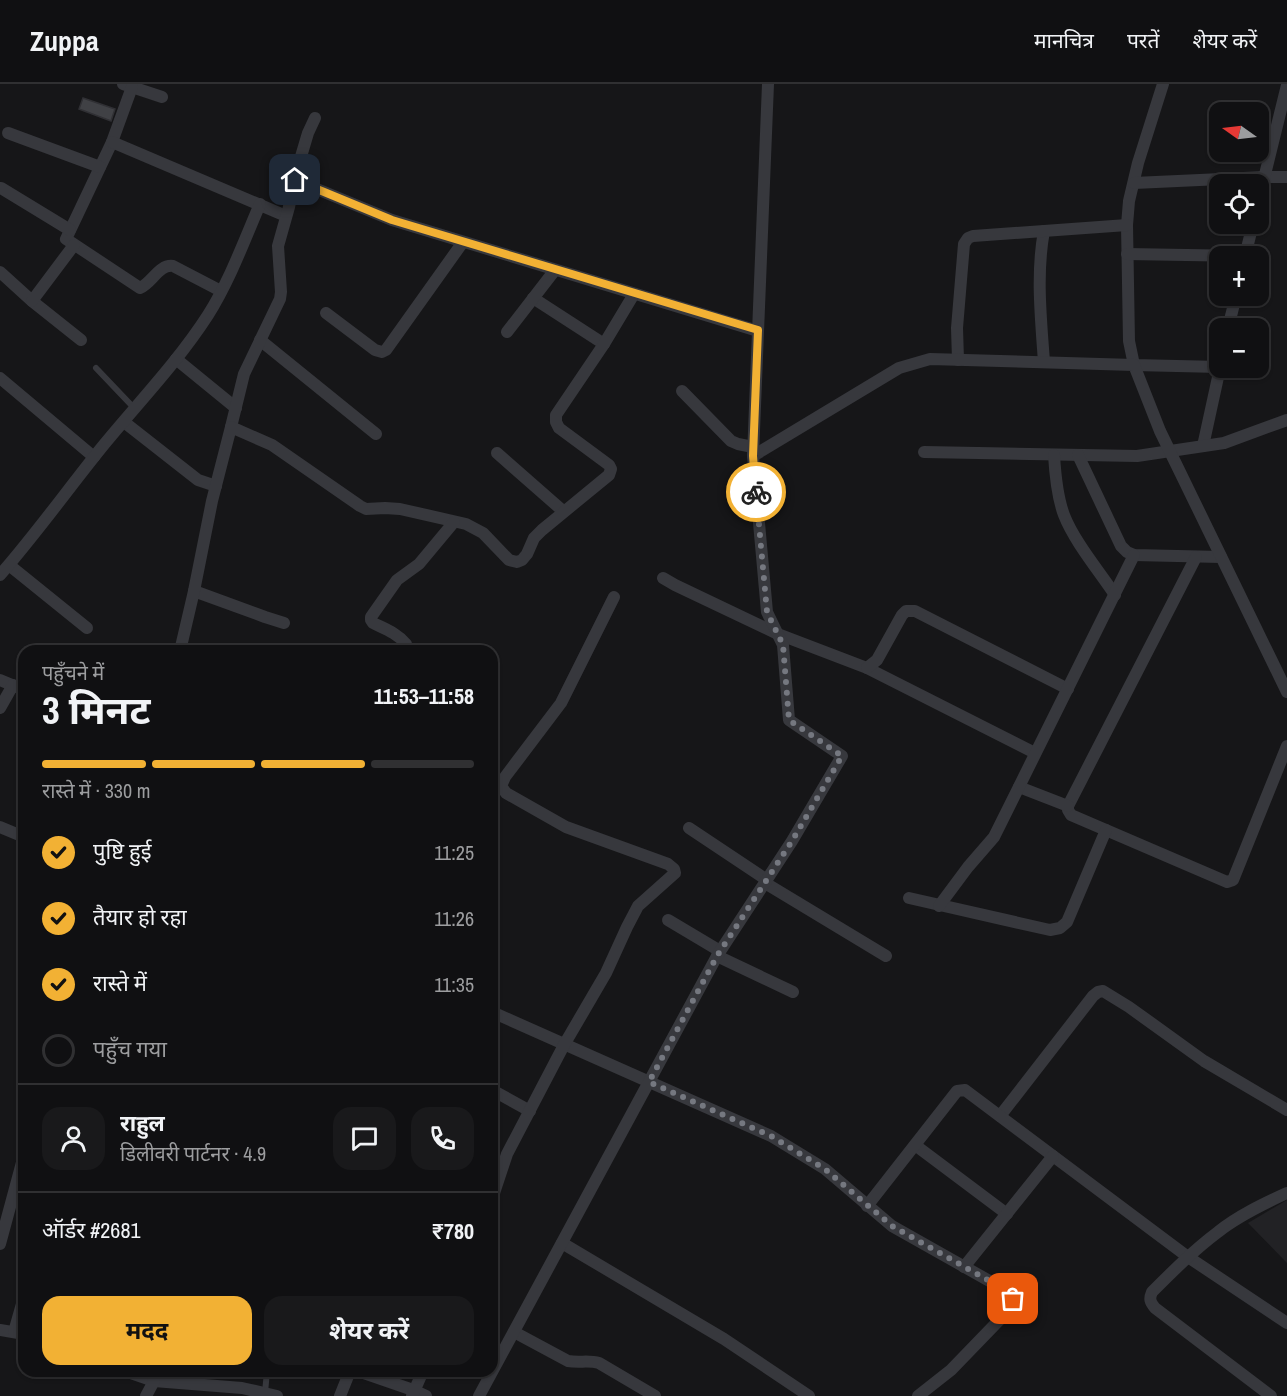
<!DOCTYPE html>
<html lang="hi">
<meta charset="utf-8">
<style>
body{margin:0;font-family:"Archivo Narrow","Noto Sans Devanagari",sans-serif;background:#19191b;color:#f1f3f6;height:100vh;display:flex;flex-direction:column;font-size:22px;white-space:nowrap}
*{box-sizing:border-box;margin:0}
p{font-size:20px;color:#9c9d9f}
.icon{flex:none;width:33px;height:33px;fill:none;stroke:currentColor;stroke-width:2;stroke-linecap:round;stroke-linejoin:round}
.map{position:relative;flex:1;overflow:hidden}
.panel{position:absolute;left:18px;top:561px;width:480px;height:732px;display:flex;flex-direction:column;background:#101012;border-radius:18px;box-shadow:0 2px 4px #0004,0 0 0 2px #303032}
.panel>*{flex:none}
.needle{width:39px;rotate:284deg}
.fabs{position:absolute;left:1209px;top:18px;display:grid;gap:12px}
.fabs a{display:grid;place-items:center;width:60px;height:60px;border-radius:12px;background:#101012;box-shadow:0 2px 4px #0004,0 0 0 2px #303032;font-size:30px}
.pin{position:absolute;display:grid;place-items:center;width:51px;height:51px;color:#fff;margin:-26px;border-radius:12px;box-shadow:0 3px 9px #0006}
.courier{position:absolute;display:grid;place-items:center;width:60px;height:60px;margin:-30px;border:4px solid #f2b134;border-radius:50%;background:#fff;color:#222;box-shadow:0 2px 8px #0007}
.head em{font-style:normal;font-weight:700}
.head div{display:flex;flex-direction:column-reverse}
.head{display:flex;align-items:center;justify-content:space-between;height:102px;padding:0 24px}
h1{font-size:39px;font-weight:700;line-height:45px}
.bar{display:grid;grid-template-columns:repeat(4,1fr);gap:9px 6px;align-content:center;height:72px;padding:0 24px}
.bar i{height:8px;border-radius:4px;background:#303032}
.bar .active{background:#f2b134}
.bar p{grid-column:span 4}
.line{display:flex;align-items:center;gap:15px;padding:0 24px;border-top:2px solid #303032}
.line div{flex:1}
.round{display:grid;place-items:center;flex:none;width:63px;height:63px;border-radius:18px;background:#19191b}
ol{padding:0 24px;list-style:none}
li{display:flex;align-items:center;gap:18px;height:66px}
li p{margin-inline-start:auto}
li .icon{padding:6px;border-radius:50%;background:#f2b134;color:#111;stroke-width:4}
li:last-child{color:#9c9d9f}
li i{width:33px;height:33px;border:3px solid #303032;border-radius:50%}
.action{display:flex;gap:12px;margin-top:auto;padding:12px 24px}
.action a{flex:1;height:69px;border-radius:18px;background:#f2b134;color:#111;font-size:24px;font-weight:700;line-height:69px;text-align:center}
.action a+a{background:#19191b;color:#f1f3f6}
header{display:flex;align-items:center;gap:36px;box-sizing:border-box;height:84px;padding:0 30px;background:#101012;border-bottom:2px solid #303032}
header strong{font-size:28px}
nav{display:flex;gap:33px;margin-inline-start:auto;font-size:21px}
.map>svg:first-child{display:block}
.built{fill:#222225}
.building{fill:#404145;stroke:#303034;stroke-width:1.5}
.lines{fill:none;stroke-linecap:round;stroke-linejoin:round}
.lane{stroke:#37383d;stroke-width:6}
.street{stroke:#37383d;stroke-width:12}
.done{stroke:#757880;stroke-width:6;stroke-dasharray:0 10.8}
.route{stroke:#f2b134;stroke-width:8}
</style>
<header>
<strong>Zuppa</strong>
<nav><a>मानचित्र</a><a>परतें</a><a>शेयर करें</a></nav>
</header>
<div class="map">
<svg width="1287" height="1312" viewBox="0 0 1287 1312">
<rect width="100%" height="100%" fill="#161618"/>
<polygon class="built" points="1287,1116 1287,1179 1248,1139"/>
<polygon class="building" points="83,14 115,25 111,37 79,25"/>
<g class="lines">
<g class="lane">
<polyline points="96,284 135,325"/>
<polyline points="265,1309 267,1287"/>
</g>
<g class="street">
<polyline points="123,0 162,13"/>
<polyline points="1163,0 1138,79 1129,117 1127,141 1129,257 1134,281 1220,283"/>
<path d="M132,3l-20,55 -46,97 74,49c12,-5 19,-24 33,-22l48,25"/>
<polyline points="8,49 100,83"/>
<polyline points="112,58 286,132"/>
<polyline points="295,96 392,136 758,247"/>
<polyline points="1134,99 1265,93 1287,93"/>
<polyline points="1,104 70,146"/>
<polyline points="1258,119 1287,1"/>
<path d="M1044,147c-8,43 -3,88 0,131"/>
<polyline points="1127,170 1246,172"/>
<polyline points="1245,172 1253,140"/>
<polyline points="0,188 32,217 81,256"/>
<polyline points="533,214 604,260"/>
<polyline points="32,217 74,161"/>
<polyline points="326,229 375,266 382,268 386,266 463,158"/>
<polyline points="1228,244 1236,212"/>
<polyline points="507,248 555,186"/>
<polyline points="260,256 376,350"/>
<polyline points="176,275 236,324"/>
<polyline points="958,276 957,244 964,160 968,154 973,152 1127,141"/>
<polyline points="0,294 94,373"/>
<polyline points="682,307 731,357 738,360 753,363"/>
<polyline points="124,338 198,396 216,402"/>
<polyline points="231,343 244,290 280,215 281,208 278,162 289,123 297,86 308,49 315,34"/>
<polyline points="1203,362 1220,284"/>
<polyline points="924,368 1137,372 1224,359 1287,336"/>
<polyline points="497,369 563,427"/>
<path d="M1054,371c1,17 4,44 10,60 10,26 35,56 51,80"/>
<polyline points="1078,371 1121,462 1127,468 1134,471 1221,473"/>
<polyline points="753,372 899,284 930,275 1134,281 1160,347 1287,608"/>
<polyline points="1196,473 1068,722 1068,726 1071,731 1227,798 1233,796 1287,662"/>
<polyline points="9,481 87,544"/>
<path d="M0,491c36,-41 68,-86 102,-128 36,-44 75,-84 106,-132 22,-35 36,-74 52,-111"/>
<polyline points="663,494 675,501 778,550 867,584 1035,669"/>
<polyline points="194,507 265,533 284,539"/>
<polyline points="180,567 194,507 212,417 231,343 272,361 360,422 366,425 385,424 400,425 466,440 483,449 509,476 517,478 522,476 527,470 534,454 542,446 609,391 611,385 609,381 559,344 556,338 556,331 604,260 634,210"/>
<path d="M406,567v-7c-9,-11 -21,-15 -33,-21l-2,-3v-3l26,-37 22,-16 35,-42"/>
<polyline points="867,584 877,576 902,531 906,527 915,527 1068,605"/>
<polyline points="0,596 24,606"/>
<polyline points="0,624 13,601"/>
<polyline points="1019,703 1068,722"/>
<polyline points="0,743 24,753"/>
<polyline points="689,744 767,796"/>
<polyline points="765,799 886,872"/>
<polyline points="909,814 1050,846 1060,844 1067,838 1106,746"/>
<polyline points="939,822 968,783 994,753 1134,471"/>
<polyline points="668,836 720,867"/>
<polyline points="717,872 793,908"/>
<path d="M492,928l279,124 54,33 67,57 117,66c5,8 5,12 -1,19l-57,59 -33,26"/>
<polyline points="492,1006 530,1027"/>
<polyline points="1000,1032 1093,912 1098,908 1103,907 1129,923 1204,977 1287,1026"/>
<polyline points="915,1061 1007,1130"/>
<polyline points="492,1115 507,1070 564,961 606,889 627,843 638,822 675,789 674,785 668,780 566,743 506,709 501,702 505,693 561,619 614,513"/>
<polyline points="867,1122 957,1007 965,1006 1188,1173 1287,1239"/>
<polyline points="562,1159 724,1255 809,1312"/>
<polyline points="0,1160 24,1071"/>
<polyline points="964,1183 1053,1072"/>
<polyline points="0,1246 24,1250"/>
<polyline points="14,1248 24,1213"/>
<path d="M514,1248l54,29c11,2 21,-1 31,2l56,33"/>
<polyline points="125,1287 154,1297 242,1304 277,1312"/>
<polyline points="358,1287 413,1306 426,1312"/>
<polyline points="146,1312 154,1297"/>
<polyline points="340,1312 350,1287"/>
<polyline points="412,1312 423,1287"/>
<polyline points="479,1312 717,872 792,757 842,672 789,636 783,561 767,528 753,372 768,0"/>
<path d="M1271,1312l-116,-88c-5,-6 -6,-9 -3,-16 21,-21 42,-42 66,-60 20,-16 45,-28 69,-39"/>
</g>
</g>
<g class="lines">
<polyline class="done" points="756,408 767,528 783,561 789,636 842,672 792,757 717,872 649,998 771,1052 825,1085 892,1142 1009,1208 1013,1215"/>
<polyline class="route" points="295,96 392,136 758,246 753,372 756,408"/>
</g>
</svg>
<div class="fabs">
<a><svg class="needle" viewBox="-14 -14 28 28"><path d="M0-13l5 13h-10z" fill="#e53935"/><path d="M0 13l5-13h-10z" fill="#9c9d9f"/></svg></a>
<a><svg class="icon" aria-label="locate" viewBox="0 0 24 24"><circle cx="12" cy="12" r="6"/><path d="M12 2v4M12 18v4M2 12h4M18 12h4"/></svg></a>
<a>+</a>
<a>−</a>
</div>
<div class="pin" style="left:1013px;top:1215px;background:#ea580c"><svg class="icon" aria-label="bag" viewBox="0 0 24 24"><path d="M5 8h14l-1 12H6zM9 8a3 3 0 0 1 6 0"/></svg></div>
<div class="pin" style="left:295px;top:96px;background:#1f2937"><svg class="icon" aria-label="home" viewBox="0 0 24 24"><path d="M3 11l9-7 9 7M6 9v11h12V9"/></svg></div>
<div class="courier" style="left:756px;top:408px"><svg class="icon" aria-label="bike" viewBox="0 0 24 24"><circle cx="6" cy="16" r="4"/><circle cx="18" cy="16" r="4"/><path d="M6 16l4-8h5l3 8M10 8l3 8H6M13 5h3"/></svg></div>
<section class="panel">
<div class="head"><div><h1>3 मिनट</h1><p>पहुँचने में</p></div><em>11:53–11:58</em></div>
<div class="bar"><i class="active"></i><i class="active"></i><i class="active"></i><i></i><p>रास्ते में · 330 m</p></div>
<ol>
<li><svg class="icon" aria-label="check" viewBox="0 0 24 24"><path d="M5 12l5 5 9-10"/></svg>पुष्टि हुई<p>11:25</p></li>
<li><svg class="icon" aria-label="check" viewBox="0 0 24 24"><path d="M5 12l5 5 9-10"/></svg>तैयार हो रहा<p>11:26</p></li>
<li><svg class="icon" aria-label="check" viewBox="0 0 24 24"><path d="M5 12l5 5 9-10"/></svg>रास्ते में<p>11:35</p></li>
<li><i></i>पहुँच गया</li>
</ol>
<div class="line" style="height:108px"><a class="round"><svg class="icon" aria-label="person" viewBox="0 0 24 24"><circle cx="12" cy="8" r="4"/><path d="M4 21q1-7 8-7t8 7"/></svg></a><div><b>राहुल</b><p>डिलीवरी पार्टनर · 4.9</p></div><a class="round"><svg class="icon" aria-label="chat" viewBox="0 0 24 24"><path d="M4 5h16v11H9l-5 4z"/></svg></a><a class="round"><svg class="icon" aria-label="phone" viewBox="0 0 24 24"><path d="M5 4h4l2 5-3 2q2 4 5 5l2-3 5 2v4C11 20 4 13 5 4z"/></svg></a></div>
<div class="line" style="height:78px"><div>ऑर्डर #2681</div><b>₹780</b></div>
<div class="action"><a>मदद</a><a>शेयर करें</a></div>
</section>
</div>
